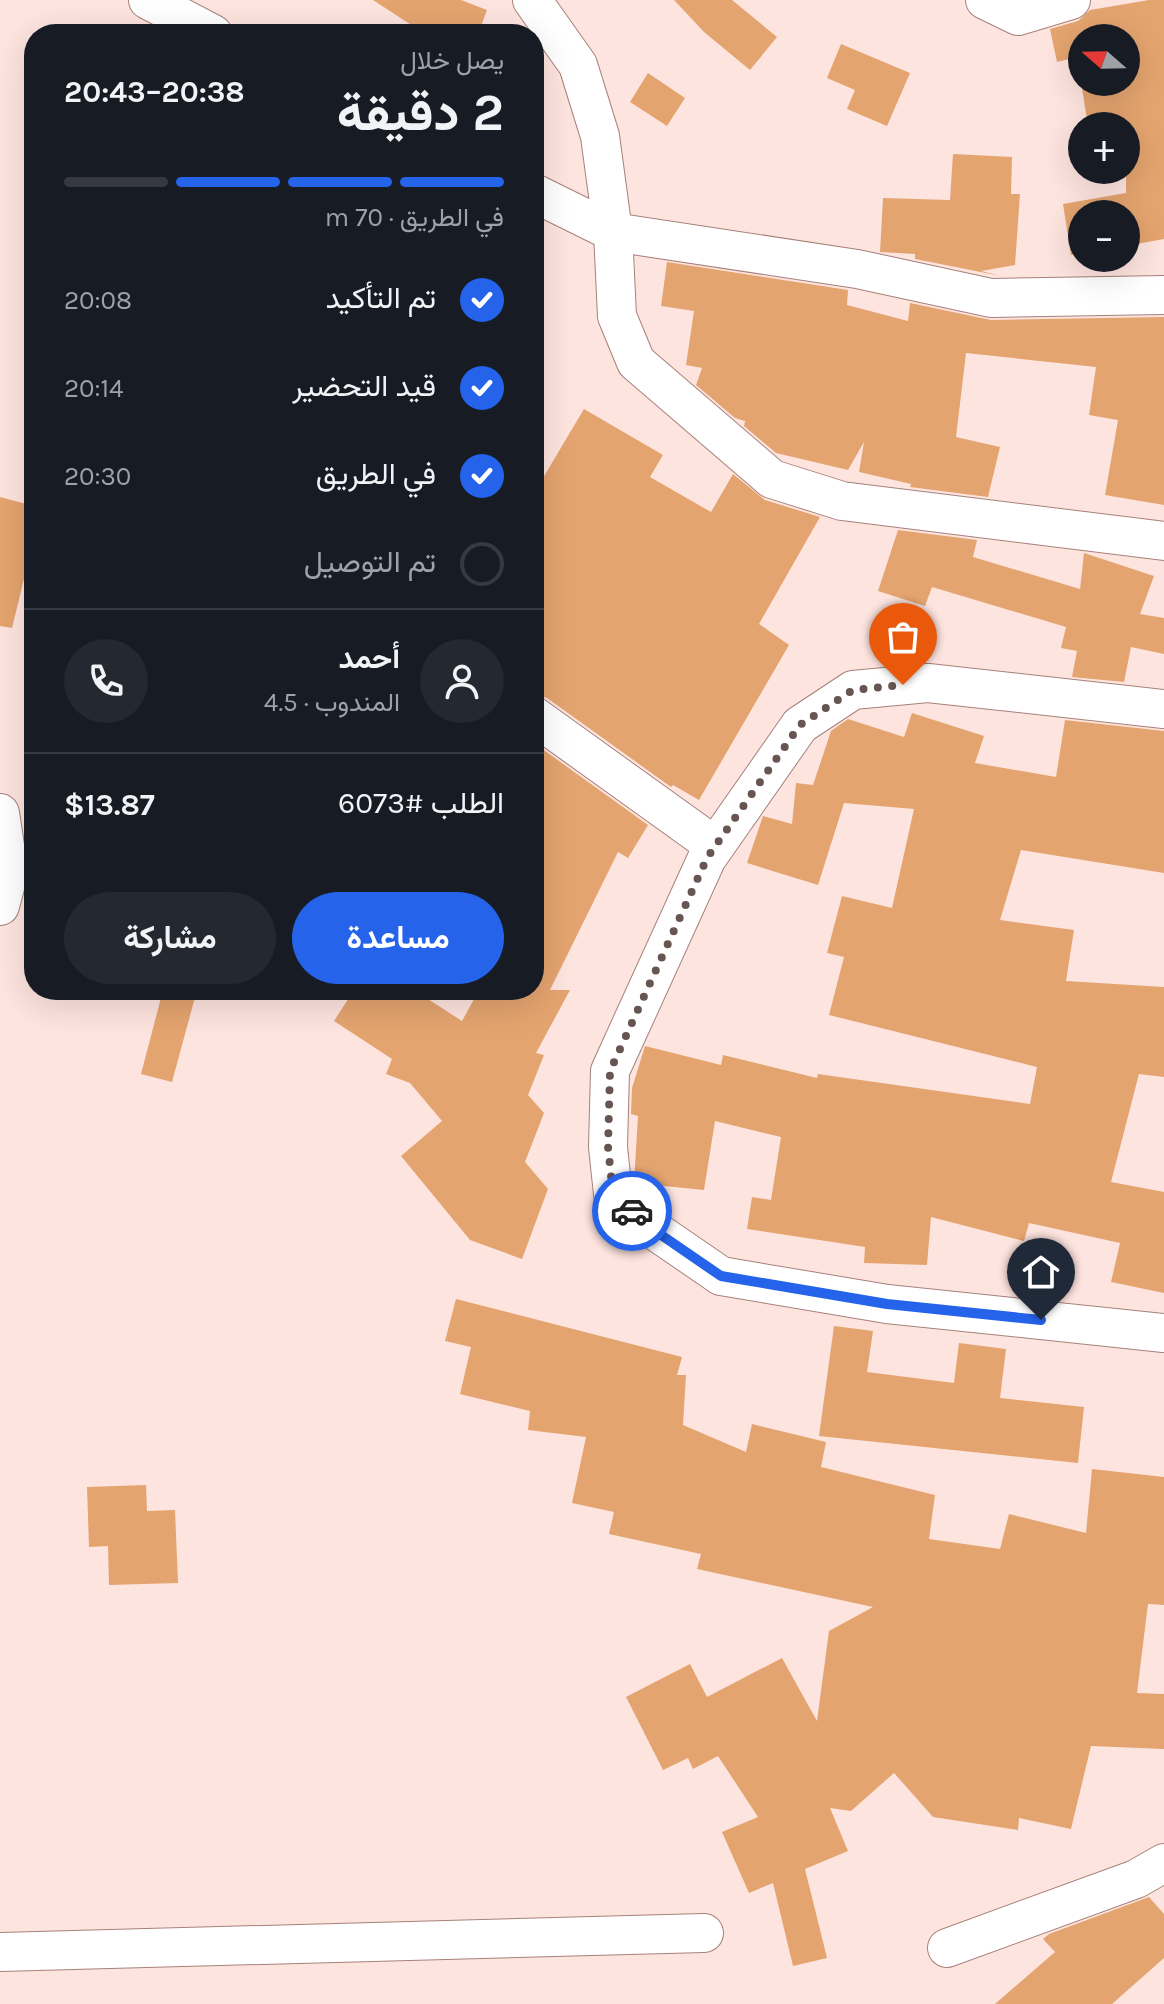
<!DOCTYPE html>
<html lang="ar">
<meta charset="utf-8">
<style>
body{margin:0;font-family:Karla,Vazirmatn,sans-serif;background:#242831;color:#f1f3f6;direction:rtl;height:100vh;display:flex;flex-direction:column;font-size:30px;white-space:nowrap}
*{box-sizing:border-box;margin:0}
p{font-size:26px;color:#9ea1a6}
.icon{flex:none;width:44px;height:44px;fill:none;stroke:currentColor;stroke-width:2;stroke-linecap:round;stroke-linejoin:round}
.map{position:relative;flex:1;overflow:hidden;direction:ltr}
.sheet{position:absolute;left:24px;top:24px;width:520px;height:976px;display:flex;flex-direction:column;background:#171b24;border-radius:32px;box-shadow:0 8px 32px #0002;direction:rtl}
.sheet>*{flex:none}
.needle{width:52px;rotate:290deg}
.tools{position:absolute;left:1068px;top:24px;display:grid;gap:16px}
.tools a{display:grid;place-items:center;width:72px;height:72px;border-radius:50%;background:#171b24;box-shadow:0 8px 32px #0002;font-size:40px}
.pin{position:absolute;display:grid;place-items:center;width:68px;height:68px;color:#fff;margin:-82px -34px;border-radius:50% 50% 50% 0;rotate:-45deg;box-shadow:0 0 8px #0007}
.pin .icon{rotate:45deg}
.courier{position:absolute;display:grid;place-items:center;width:80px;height:80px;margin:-40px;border:6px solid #2563eb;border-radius:50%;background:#fff;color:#222;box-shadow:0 2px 10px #0007}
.headline em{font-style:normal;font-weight:700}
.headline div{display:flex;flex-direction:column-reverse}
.headline{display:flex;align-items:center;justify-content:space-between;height:136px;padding:0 40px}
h1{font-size:52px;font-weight:700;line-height:60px}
.bar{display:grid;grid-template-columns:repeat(4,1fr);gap:12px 8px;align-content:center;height:96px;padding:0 40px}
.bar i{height:10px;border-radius:6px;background:#363941}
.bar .current{background:#2563eb}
.bar p{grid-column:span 4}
.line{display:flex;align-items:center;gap:20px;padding:0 40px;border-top:2px solid #363941}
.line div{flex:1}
.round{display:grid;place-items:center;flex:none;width:84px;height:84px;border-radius:42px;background:#242831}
ol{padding:0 40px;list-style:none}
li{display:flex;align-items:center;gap:24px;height:88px}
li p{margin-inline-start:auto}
li .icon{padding:8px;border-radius:50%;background:#2563eb;color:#fff;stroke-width:4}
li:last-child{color:#9ea1a6}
li i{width:44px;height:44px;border:4px solid #363941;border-radius:50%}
.action{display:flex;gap:16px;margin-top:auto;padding:16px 40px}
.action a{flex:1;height:92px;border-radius:48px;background:#2563eb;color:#fff;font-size:32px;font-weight:700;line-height:92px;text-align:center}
.action a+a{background:#242831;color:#f1f3f6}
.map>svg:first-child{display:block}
.building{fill:#e4a46f;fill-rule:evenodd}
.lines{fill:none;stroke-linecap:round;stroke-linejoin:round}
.street-casing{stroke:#a7817a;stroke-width:40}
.street{stroke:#fff;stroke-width:38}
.done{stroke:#675552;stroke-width:8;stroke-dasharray:0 14.4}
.route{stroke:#2563eb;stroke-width:10}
</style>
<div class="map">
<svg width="1164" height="2004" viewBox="0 0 1164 2004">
<rect width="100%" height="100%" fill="#fee4df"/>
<g class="building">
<polygon points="373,0 461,0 487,10 478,34 425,34"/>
<polygon points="674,0 732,0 777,37 750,70 704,32"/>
<path d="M1149,0h15v239l-38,7v-32h-44v40l-11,1 -8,-51 63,-11v-67h-38l-11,-69 -20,5 -7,-33 28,-8 12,-11zM1082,38h44v44h-44z"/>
<polygon points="841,44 910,73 887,126 847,109 855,90 827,78"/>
<polygon points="648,73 685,98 667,126 630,102"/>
<polygon points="953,154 1012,157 1011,194 1020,194 1015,265 981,271 1001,276 915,259 915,254 880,252 883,198 950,200"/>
<polygon points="667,262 848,290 847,305 908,321 910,303 991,320 1164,317 1164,505 1105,495 1118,420 1089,415 1096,367 966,353 956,437 1000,447 988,497 910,487 911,484 859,472 864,442 848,470 776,453 744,426 745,421 735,418 696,385 702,368 686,365 694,311 661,306"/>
<polygon points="584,409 663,455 650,477 711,512 733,474 765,500 820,517 759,624 789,645 699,800 673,785 671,787 547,698 534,694 534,493"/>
<polygon points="0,497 34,506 34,538 12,628 0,626"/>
<polygon points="898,530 977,540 973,557 1080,589 1084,553 1154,576 1140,614 1164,618 1164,654 1131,647 1124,682 1072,677 1077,651 1061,648 1066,627 932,587 925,606 878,591"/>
<polygon points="912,713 984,736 975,763 1056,777 1065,720 1164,731 1164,873 1021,850 1000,920 1074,930 1066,981 1164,987 1164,1077 1139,1074 1111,1182 1164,1192 1164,1293 1111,1282 1120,1243 1029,1223 1024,1241 931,1217 927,1265 864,1263 865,1247 747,1229 752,1197 771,1200 781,1137 715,1121 704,1190 634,1183 638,1116 631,1114 632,1088 645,1046 721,1065 723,1055 817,1078 818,1074 1030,1104 1037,1067 829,1015 844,957 827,953 842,896 892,908 914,809 844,803 818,885 747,863 763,816 792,824 796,783 813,785 831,731 848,719 904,737"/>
<polygon points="534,743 648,825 628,858 618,852 550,990 570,990 536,1053 544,1055 528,1095 544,1113 525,1162 548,1189 522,1259 470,1240 401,1156 442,1121 410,1083 386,1074 392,1059 334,1021 354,990 414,990 462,1021 479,990 534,990"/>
<polygon points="163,990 197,990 172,1082 141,1074"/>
<polygon points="456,1299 682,1357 677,1375 686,1375 683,1425 746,1452 752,1424 826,1442 821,1467 935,1495 929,1539 1000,1549 1009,1514 1086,1533 1092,1469 1164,1477 1164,1605 1148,1604 1137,1693 1164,1694 1164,1749 1091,1746 1071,1829 1019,1818 1018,1830 933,1817 894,1773 851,1811 830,1808 848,1851 805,1869 827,1958 793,1966 773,1883 749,1893 722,1832 758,1817 718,1756 693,1769 688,1758 663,1770 626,1697 690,1664 707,1697 782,1658 817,1721 829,1631 873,1607 697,1569 701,1554 609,1534 614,1512 572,1503 586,1437 528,1430 530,1411 460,1394 471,1347 445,1341"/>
<polygon points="834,1326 873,1331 867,1372 954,1383 959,1343 1006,1349 1000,1398 1084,1407 1078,1463 819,1436"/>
<polygon points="146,1485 147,1511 175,1510 178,1583 109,1585 108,1546 89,1547 87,1487"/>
<polygon points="1149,1897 1164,1914 1164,1958 1112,2004 995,2004 1055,1952 1043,1939 1049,1934"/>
</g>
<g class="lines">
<defs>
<g id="street">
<polyline points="148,0 213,34"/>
<polyline points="532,0 578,65 600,136 613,232 617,316 636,362 772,479 842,501 1164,541"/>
<polyline points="985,0 1018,16 1071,0"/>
<polyline points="534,193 613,232 857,269 991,298 1164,295"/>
<polyline points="1164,709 928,683 853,690 800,725 707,858 610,1071 608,1147 613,1194 651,1228 721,1276 887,1304 1164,1333"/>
<polyline points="534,716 715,846"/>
<polyline points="0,813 9,872 0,906"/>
<polyline points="947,1948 1136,1879 1164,1863"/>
<polyline points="0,1952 704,1933"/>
</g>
</defs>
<use href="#street" class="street-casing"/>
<use href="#street" class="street"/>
</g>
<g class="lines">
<polyline class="done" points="632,1211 613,1194 608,1147 610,1071 707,858 800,725 853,690 903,685"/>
<polyline class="route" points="632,1211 651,1228 721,1276 887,1304 1041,1320"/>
</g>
</svg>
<div class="tools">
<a><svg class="needle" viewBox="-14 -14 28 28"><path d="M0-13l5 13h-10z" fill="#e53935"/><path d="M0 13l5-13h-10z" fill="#9ea1a6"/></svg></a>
<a>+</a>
<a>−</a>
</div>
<div class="pin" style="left:903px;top:685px;background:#ea580c"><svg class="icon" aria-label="bag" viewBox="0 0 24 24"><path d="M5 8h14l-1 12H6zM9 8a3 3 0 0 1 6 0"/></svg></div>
<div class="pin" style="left:1041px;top:1320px;background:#1f2937"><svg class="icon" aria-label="home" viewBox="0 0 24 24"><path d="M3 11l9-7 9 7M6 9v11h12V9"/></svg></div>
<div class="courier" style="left:632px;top:1211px"><svg class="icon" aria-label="car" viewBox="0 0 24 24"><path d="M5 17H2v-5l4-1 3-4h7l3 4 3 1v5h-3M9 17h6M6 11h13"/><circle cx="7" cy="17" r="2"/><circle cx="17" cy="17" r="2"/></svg></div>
<section class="sheet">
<div class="headline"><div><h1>2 دقيقة</h1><p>يصل خلال</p></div><em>20:38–20:43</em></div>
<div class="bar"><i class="current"></i><i class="current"></i><i class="current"></i><i></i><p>في الطريق · 70 m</p></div>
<ol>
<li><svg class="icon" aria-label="check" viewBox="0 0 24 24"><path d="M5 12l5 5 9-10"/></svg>تم التأكيد<p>20:08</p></li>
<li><svg class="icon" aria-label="check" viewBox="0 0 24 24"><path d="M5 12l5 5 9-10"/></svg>قيد التحضير<p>20:14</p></li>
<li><svg class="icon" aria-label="check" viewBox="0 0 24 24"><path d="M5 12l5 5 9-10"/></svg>في الطريق<p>20:30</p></li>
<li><i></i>تم التوصيل</li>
</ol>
<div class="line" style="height:144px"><a class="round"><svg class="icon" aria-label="person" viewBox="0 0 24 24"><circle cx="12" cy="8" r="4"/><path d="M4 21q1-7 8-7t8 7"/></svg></a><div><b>أحمد</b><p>المندوب · 4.5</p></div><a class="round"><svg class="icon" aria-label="phone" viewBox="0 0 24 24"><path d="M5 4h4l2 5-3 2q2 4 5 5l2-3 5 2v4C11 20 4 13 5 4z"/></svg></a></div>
<div class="line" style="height:104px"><div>الطلب #6073</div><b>$13.87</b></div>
<div class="action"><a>مساعدة</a><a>مشاركة</a></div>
</section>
</div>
